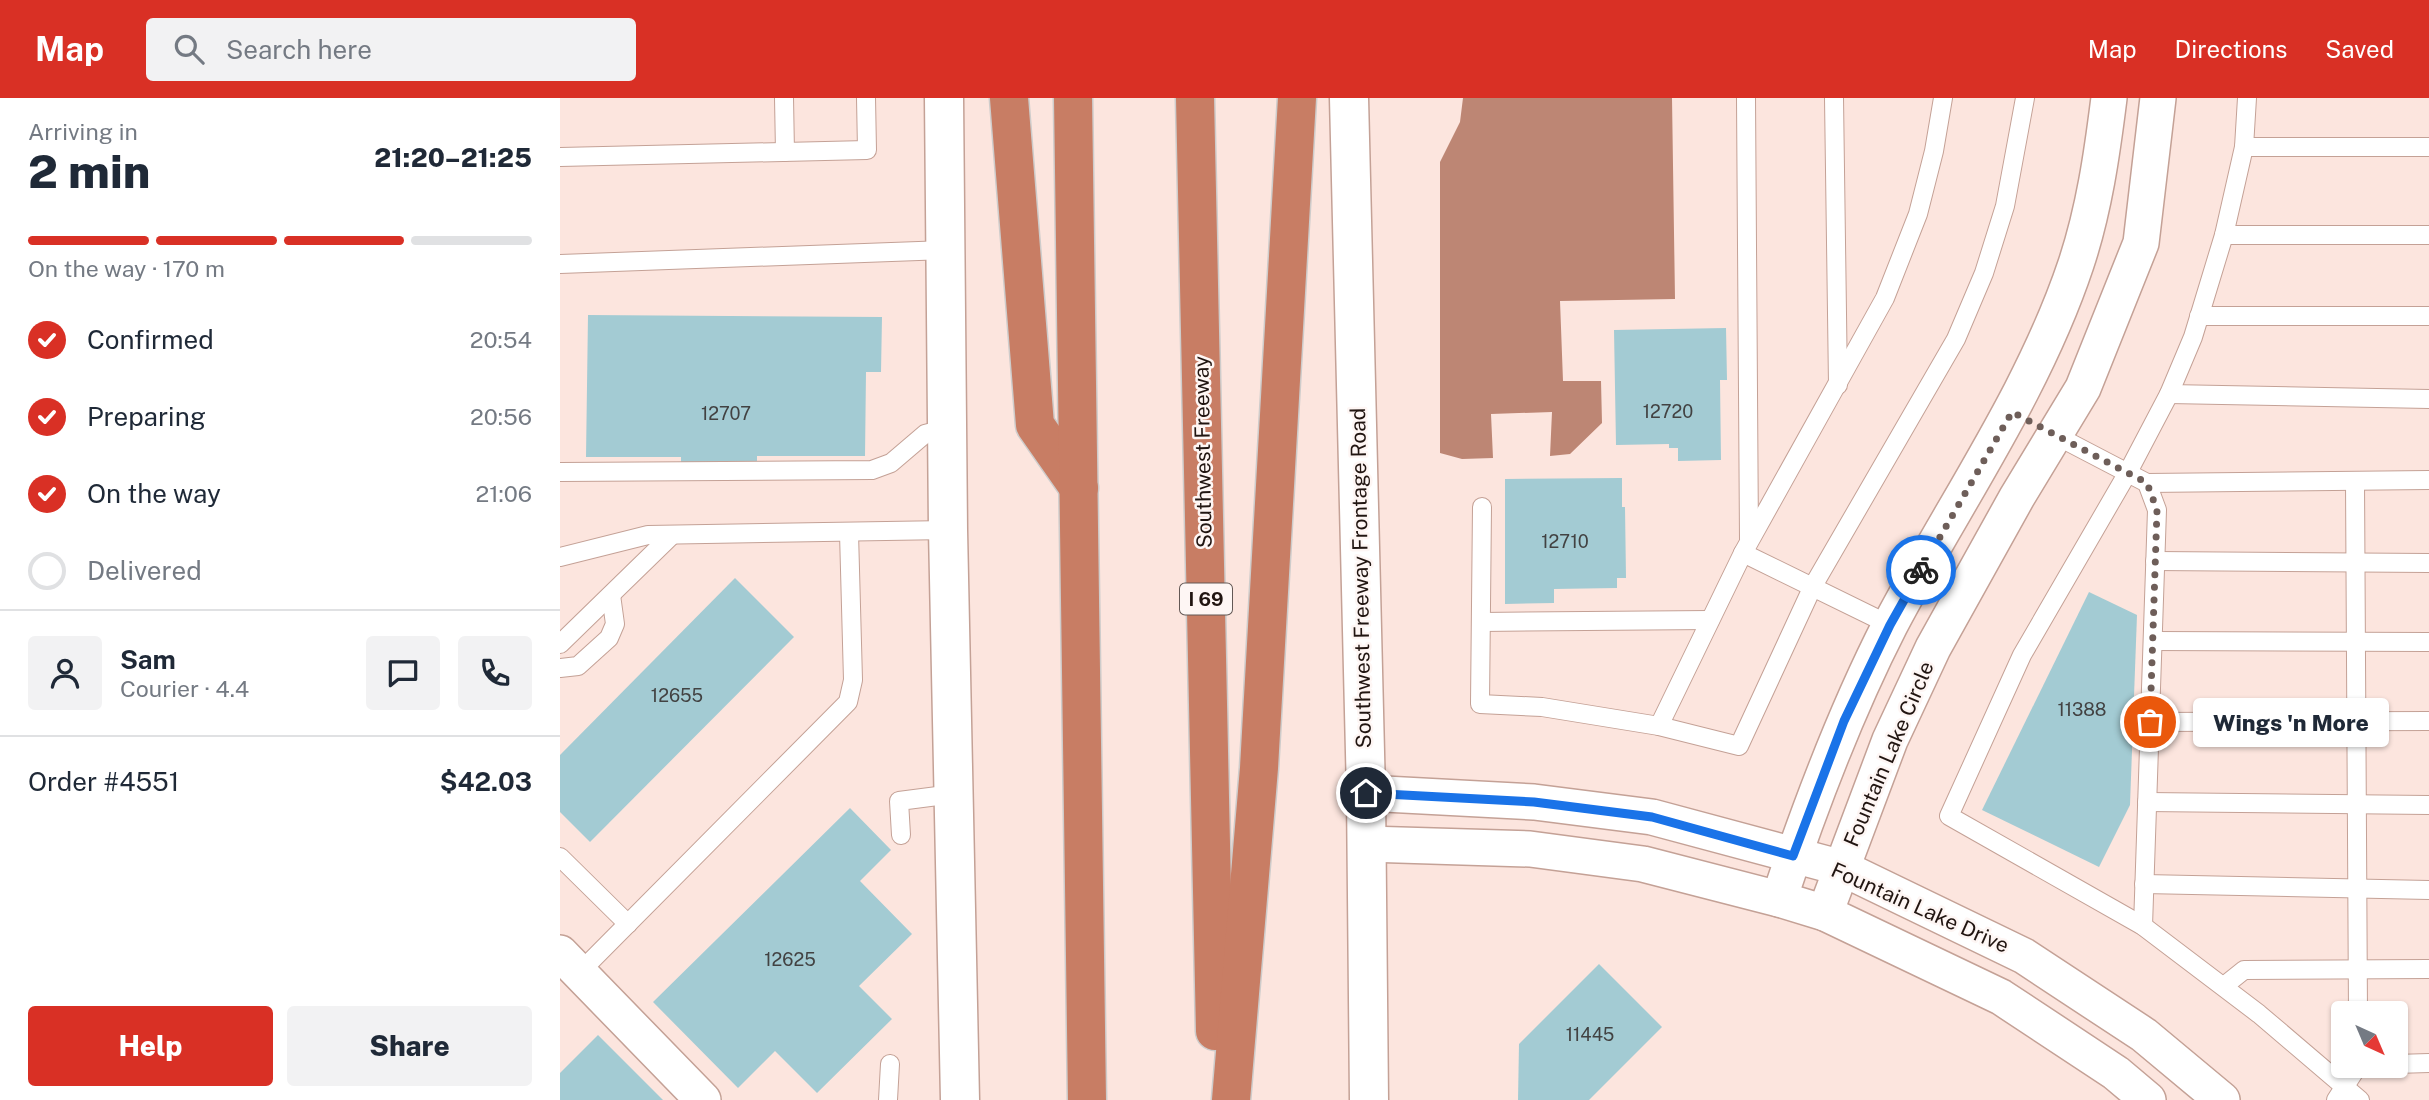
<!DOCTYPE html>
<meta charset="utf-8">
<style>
body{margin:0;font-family:"Public Sans",sans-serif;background:#f2f2f3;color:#1f2937;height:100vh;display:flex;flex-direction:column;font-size:26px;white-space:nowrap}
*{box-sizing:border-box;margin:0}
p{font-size:23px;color:#747a83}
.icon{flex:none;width:38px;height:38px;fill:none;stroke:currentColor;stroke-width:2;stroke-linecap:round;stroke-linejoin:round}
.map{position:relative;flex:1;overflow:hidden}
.side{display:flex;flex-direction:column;background:#fff;width:560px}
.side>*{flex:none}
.needle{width:46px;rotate:136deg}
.fabs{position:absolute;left:1771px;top:903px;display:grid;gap:14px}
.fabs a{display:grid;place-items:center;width:77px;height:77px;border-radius:7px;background:#fff;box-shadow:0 2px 5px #0004;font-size:35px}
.pin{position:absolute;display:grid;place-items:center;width:60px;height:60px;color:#fff;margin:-30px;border:4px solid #fff;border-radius:50%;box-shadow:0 2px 7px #0007}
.courier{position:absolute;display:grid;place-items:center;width:70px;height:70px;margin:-35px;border:5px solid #1a73e8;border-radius:50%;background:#fff;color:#222;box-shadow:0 2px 9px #0007}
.bubble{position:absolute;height:49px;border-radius:7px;background:#fff;box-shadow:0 2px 5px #0004;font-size:23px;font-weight:800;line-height:49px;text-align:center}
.head em{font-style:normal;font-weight:800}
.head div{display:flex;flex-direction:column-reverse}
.head{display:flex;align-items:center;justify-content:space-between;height:119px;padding:0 28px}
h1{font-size:46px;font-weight:800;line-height:52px}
.bar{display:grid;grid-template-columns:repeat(4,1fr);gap:10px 7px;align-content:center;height:84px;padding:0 28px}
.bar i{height:9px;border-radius:5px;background:#e0e1e3}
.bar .on{background:#d93025}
.bar p{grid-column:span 4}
.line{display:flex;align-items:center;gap:18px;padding:0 28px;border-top:2px solid #e0e1e3}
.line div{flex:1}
.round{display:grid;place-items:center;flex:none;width:74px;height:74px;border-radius:7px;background:#f2f2f3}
ol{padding:0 28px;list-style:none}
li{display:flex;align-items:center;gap:21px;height:77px}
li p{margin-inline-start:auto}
li .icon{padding:7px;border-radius:50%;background:#d93025;color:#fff;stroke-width:4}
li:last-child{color:#747a83}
li i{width:38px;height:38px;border:4px solid #e0e1e3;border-radius:50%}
.cta{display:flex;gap:14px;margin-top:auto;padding:14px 28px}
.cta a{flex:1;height:80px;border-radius:7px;background:#d93025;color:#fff;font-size:28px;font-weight:800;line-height:80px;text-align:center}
.cta a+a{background:#f2f2f3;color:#1f2937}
header{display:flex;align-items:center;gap:42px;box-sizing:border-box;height:98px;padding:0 35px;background:#d93025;color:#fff}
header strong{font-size:33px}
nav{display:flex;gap:38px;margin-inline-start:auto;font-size:24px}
.search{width:490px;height:63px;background:#f2f2f3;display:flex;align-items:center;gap:18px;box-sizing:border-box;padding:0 24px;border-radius:7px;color:#747a83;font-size:26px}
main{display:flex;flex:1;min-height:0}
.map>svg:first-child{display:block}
.water{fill:#bd8674}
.building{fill:#a3cbd3}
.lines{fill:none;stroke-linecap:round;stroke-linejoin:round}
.lane-casing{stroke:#c4a196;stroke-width:20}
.street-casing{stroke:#c4a196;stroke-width:38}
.secondary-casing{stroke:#c4a196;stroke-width:41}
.highway-casing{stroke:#cecccb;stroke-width:41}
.lane{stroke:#fff;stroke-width:18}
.street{stroke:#fff;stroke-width:35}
.secondary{stroke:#fff;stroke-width:38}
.highway{stroke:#c87d64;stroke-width:38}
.done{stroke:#6e5e59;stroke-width:7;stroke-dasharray:0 12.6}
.route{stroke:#1a73e8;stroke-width:9}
.labels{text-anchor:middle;stroke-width:5;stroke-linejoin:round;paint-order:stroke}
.number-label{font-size:18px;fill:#424242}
.shield{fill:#fef6f4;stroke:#635855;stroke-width:2}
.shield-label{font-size:19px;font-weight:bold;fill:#211511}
.street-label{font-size:21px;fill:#211511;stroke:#fef6f4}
</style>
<header>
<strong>Map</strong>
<div class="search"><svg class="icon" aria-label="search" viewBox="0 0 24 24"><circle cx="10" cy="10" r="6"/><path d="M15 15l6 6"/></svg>Search here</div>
<nav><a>Map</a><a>Directions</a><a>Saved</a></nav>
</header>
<main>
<section class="side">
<div class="head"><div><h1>2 min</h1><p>Arriving in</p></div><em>21:20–21:25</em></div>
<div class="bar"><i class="on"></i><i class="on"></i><i class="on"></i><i></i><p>On the way · 170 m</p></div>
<ol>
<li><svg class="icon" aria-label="check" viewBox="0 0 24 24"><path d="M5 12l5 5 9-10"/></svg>Confirmed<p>20:54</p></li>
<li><svg class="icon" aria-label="check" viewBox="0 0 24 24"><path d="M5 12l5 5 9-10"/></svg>Preparing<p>20:56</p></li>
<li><svg class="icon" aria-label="check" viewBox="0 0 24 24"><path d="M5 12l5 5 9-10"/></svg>On the way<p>21:06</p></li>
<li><i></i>Delivered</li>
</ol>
<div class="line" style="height:126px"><a class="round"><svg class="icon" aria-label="person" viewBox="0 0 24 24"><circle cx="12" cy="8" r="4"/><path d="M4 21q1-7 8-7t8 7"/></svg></a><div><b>Sam</b><p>Courier · 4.4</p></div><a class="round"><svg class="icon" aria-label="chat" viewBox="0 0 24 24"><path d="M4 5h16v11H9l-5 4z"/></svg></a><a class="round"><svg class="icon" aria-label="phone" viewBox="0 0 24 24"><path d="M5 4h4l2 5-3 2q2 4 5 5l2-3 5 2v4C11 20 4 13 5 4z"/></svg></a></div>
<div class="line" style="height:91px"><div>Order #4551</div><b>$42.03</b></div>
<div class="cta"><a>Help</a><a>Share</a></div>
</section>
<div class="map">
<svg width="1869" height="1002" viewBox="0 0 1869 1002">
<rect width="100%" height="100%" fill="#fce5de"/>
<polygon class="water" points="903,0 1112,0 1115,201 1000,203 1003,283 1041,283 1042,325 1010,356 990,358 992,314 931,316 933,360 902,361 880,355 880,64 900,24"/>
<g class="building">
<polygon points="28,217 322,219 321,274 306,274 305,358 197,358 197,368 121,368 121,359 26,359"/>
<polygon points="1166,230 1167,282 1160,282 1161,362 1118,363 1118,350 1109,350 1109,346 1056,347 1054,232"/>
<polygon points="1062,380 1062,409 1065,409 1066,480 1057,480 1057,490 994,491 994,505 945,506 945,381"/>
<polygon points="175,480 234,539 30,744 0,714 0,657"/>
<polygon points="1529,494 1577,517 1570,707 1539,769 1422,712"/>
<polygon points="290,710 331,752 300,783 352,836 299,888 332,921 257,995 215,953 178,990 93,904"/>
<polygon points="1039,866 1102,929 1029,1002 958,1002 959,946"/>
<polygon points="38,937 103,1002 0,1002 0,975"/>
</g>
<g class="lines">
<defs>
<g id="lane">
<polyline points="224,0 225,54"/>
<polyline points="1186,0 1189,441"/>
<polyline points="1274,0 1278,287"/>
<polyline points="1687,0 1684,49 1664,137 1633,239 1609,296 1567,376 1462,557 1389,718 1583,828 1699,916 1800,1002"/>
<polyline points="1684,49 1869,49"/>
<polyline points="0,59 307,52 306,0"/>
<polyline points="1664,137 1869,137"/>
<polyline points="0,166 386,152"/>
<polyline points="1639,218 1869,218"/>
<polyline points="1609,296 1869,301"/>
<polyline points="1495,337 1587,385 1597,412 1583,828"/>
<polyline points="0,374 312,372 331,365 365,336 388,330"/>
<polyline points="1795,383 1798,915"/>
<polyline points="1587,385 1869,382"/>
<polyline points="922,409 920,606 982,609 1099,628 1179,648 1253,488 1396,241 1424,175 1445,108 1465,0"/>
<polyline points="1183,455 1330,527"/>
<polyline points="0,459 88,437 388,432"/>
<polyline points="1595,463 1869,465"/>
<polyline points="921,524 1150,522"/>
<polyline points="1593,543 1869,544"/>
<polyline points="0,546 112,437"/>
<polyline points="0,570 18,568 49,540 55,526 51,497"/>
<polyline points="1590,624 1869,623"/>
<polyline points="1099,628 1183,455 1325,200 1358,116 1374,53 1383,0"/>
<polyline points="1587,704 1869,707"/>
<polyline points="341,737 339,703 393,696"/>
<polyline points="0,759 68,826"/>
<polyline points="1584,786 1869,792"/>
<polyline points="19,875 288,604 293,582 289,435"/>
<polyline points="1664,888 1684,872 1869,871"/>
<polyline points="1836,966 1869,965"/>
<polyline points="328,1002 330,966"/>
<polyline points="1776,1002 1798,968"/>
</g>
<g id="street">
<polyline points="806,695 974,704 1092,719 1282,770 1464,858 1584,937 1662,1002"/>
<polyline points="807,746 970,751 1083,766 1219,801 1265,815 1441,899 1556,975 1588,1002"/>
<path d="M1219,801c31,-93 66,-186 111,-274 63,-120 143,-232 186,-361 18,-54 26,-110 33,-166"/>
<polyline points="1265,815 1330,642 1373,550 1457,399 1523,290 1581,145 1598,0"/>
<polyline points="0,855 143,1002"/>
</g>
<g id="secondary">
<polyline points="384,0 388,432 400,1002"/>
<polyline points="789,0 806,695 809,1002"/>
</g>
<g id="highway">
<polyline points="449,0 475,327 519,390"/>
<polyline points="513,0 527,1002"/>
<polyline points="635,0 655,933"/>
<polyline points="671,1002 699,670 737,0"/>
</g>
</defs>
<use href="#lane" class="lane-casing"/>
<use href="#street" class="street-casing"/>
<use href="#secondary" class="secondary-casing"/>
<use href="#highway" class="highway-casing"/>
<use href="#lane" class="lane"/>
<use href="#street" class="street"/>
<use href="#secondary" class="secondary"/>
<use href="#highway" class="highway"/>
</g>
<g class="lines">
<polyline class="done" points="1361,472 1452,314 1587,385 1597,412 1590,624"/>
<polyline class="route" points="806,695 974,704 1092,719 1233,758 1284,623 1330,527 1361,472"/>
</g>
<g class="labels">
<g class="number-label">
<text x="1108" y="320">12720</text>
<text x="166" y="322">12707</text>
<text x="1005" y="450">12710</text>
<text x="117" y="604">12655</text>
<text x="1522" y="618">11388</text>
<text x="230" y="868">12625</text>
<text x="1030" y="943">11445</text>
</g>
<rect class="shield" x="620" y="485.5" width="52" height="31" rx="5"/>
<g class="shield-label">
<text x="646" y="508">I 69</text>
</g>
<g class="street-label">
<text transform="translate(643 354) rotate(-91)" y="7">Southwest Freeway</text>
<text transform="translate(801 480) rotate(-91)" y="7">Southwest Freeway Frontage Road</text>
<text transform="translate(1329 656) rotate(-67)" y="7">Fountain Lake Circle</text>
<text transform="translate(1360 810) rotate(24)" y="7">Fountain Lake Drive</text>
</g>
</g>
</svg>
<div class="fabs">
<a><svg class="needle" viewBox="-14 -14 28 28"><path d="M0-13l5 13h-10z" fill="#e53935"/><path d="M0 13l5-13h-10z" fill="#747a83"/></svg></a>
</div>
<div class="pin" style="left:1590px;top:624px;background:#ea580c"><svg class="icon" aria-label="bag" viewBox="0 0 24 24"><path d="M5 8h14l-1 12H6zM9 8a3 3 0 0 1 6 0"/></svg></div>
<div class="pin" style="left:806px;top:695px;background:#1f2937"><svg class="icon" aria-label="home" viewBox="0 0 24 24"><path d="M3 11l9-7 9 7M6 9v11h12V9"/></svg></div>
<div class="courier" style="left:1361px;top:472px"><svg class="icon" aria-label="bike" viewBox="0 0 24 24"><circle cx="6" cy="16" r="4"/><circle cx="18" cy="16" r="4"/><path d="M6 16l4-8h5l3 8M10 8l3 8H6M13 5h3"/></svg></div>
<div class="bubble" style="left:1633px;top:600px;width:196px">Wings 'n More</div>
</div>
</main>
